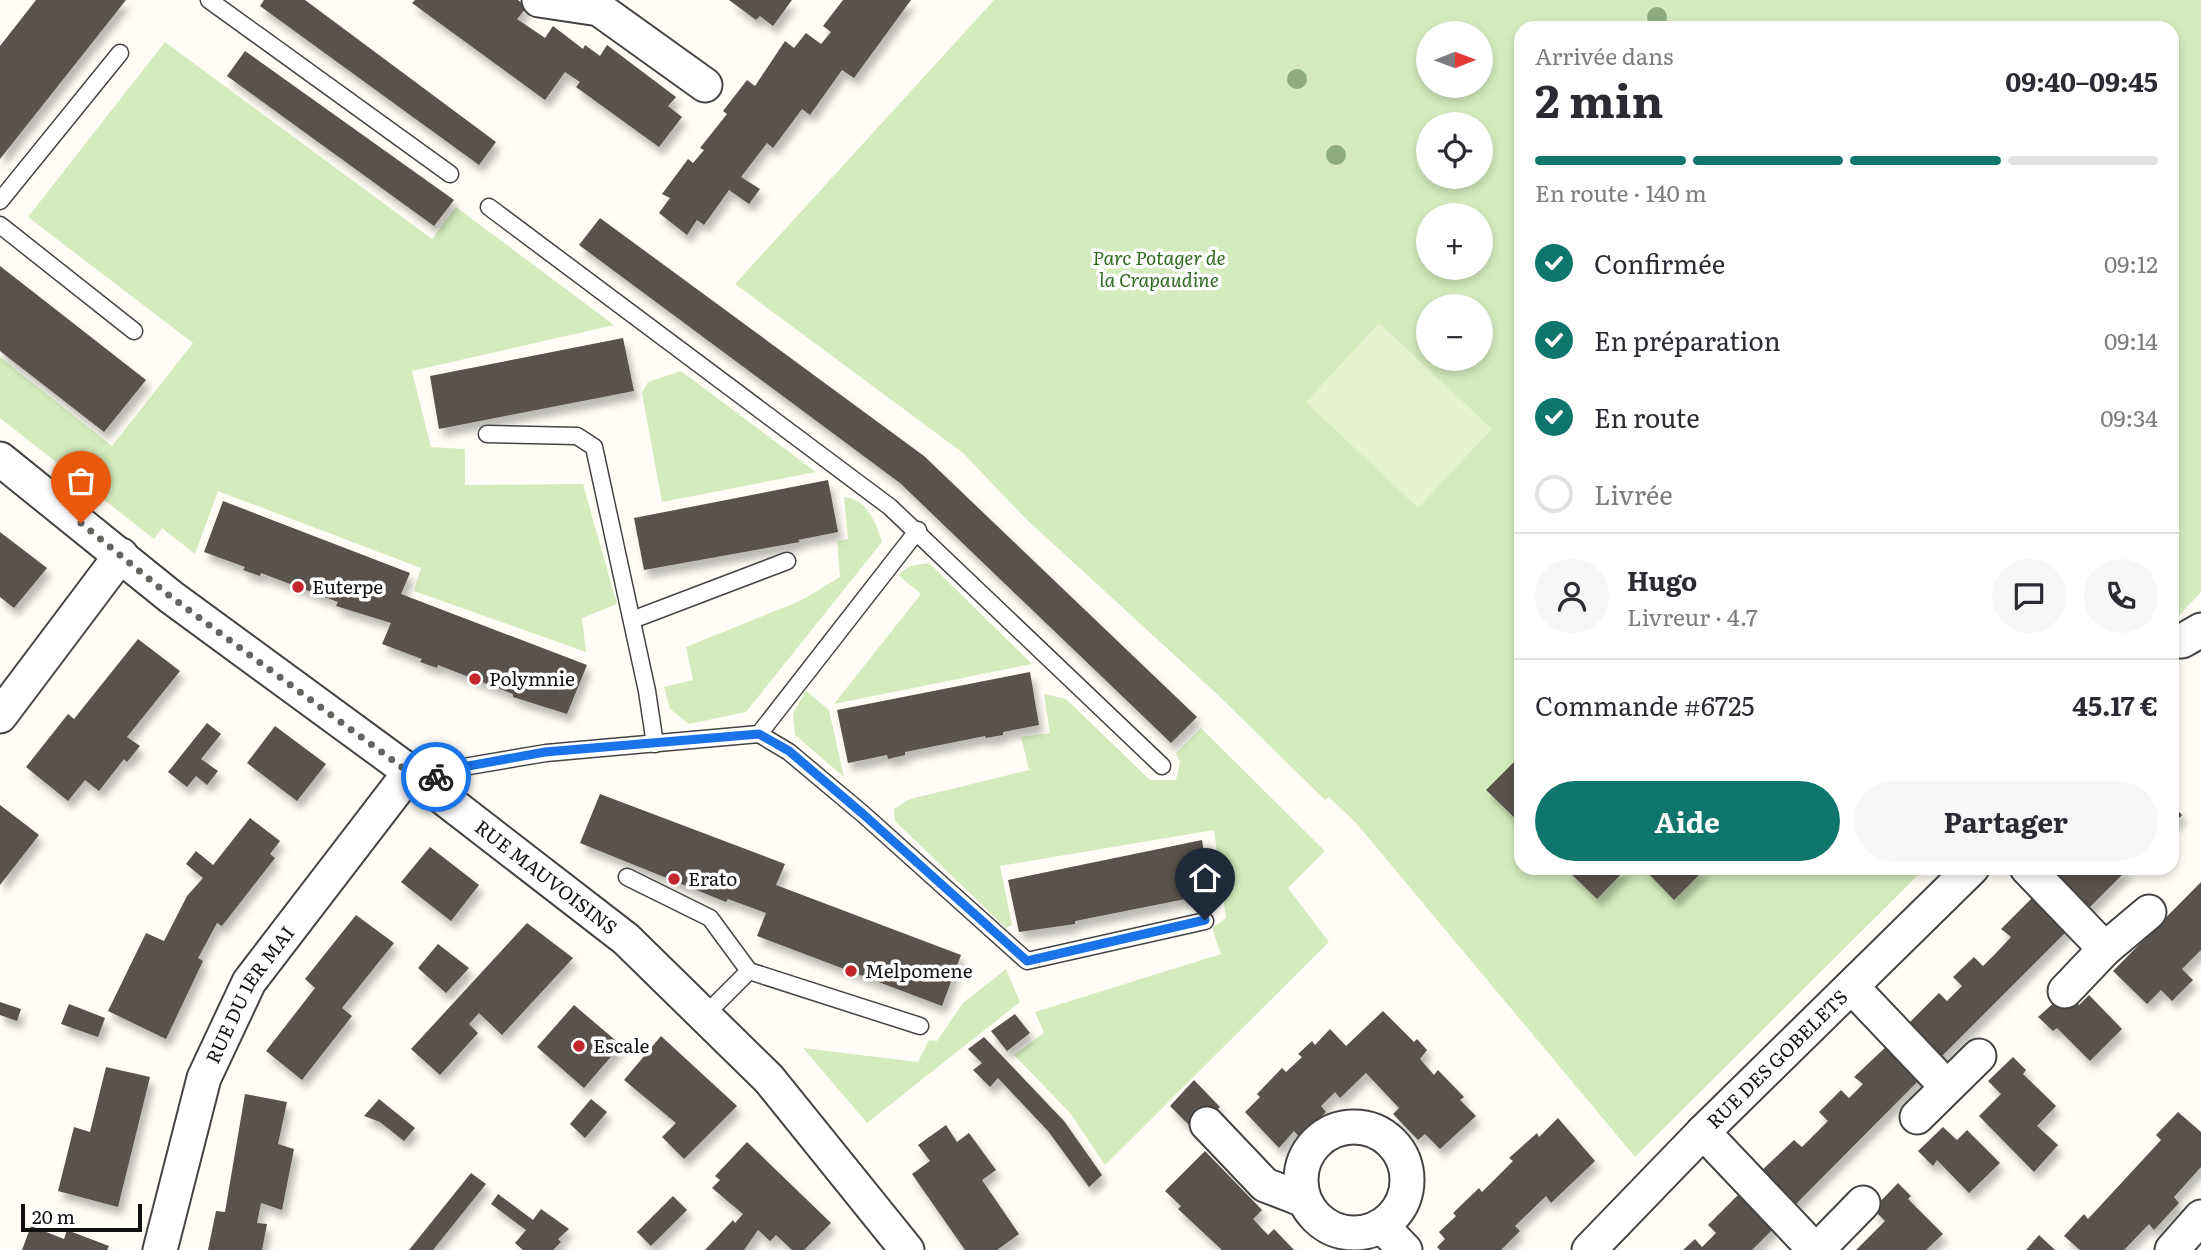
<!DOCTYPE html>
<html lang="fr">
<meta charset="utf-8">
<style>
body{margin:0;font-family:Literata,serif;background:#f7f7f7;color:#2b2b33;height:100vh;display:flex;flex-direction:column;font-size:26px;white-space:nowrap}
*{box-sizing:border-box;margin:0}
p{font-size:23px;color:#7c7c81}
.icon{flex:none;width:38px;height:38px;fill:none;stroke:currentColor;stroke-width:2;stroke-linecap:round;stroke-linejoin:round}
.map{position:relative;flex:1;overflow:hidden}
.panel{position:absolute;left:1514px;top:21px;width:665px;height:854px;display:flex;flex-direction:column;background:#fff;border-radius:21px;box-shadow:0 4px 10px #0003}
.panel>*{flex:none}
.needle{width:46px;rotate:89deg}
.fabs{position:absolute;left:1416px;top:21px;display:grid;gap:14px}
.fabs a{display:grid;place-items:center;width:77px;height:77px;border-radius:50%;background:#fff;box-shadow:0 4px 10px #0003;font-size:35px}
.scale{position:absolute;left:21px;bottom:18px;width:121px;box-sizing:border-box;padding-left:7px;border:4px solid #111;border-top:0;font-size:19px;line-height:24px;white-space:nowrap;color:#111;-webkit-text-stroke:5px #fff;paint-order:stroke}
.pin{position:absolute;display:grid;place-items:center;width:60px;height:60px;color:#fff;margin:-72px -30px;border-radius:50% 50% 50% 0;rotate:-45deg;box-shadow:0 0 7px #0007}
.pin .icon{rotate:45deg}
.courier{position:absolute;display:grid;place-items:center;width:70px;height:70px;margin:-35px;border:5px solid #1a73e8;border-radius:50%;background:#fff;color:#222;box-shadow:0 2px 9px #0007}
.overview em{font-style:normal;font-weight:700}
.overview div{display:flex;flex-direction:column-reverse}
.overview{display:flex;align-items:center;justify-content:space-between;height:119px;padding:0 21px}
h1{font-size:46px;font-weight:700;line-height:52px}
.bar{display:grid;grid-template-columns:repeat(4,1fr);gap:10px 7px;align-content:center;height:84px;padding:0 21px}
.bar i{height:9px;border-radius:5px;background:#e1e1e2}
.bar .current{background:#0f766e}
.bar p{grid-column:span 4}
.line{display:flex;align-items:center;gap:18px;padding:0 21px;border-top:2px solid #e1e1e2}
.line div{flex:1}
.round{display:grid;place-items:center;flex:none;width:74px;height:74px;border-radius:37px;background:#f7f7f7}
ol{padding:0 21px;list-style:none}
li{display:flex;align-items:center;gap:21px;height:77px}
li p{margin-inline-start:auto}
li .icon{padding:7px;border-radius:50%;background:#0f766e;color:#fff;stroke-width:4}
li:last-child{color:#7c7c81}
li i{width:38px;height:38px;border:4px solid #e1e1e2;border-radius:50%}
.button{display:flex;gap:14px;margin-top:auto;padding:14px 21px}
.button a{flex:1;height:80px;border-radius:42px;background:#0f766e;color:#fff;font-size:28px;font-weight:700;line-height:80px;text-align:center}
.button a+a{background:#f7f7f7;color:#2b2b33}
.map>svg:first-child{display:block}
.green{fill:#d5ebbd;fill-rule:evenodd}
.pitch{fill:#e6f2cf}
.building{fill:#5a524d;filter:url(#shadow)}
.lines{fill:none;stroke-linecap:round;stroke-linejoin:round}
.lane-casing{stroke:#444;stroke-width:19}
.street-casing{stroke:#444;stroke-width:37}
.lane{stroke:#fff;stroke-width:16}
.street{stroke:#fff;stroke-width:33}
.tree{fill:#8dad7f}
.done{stroke:#646461;stroke-width:7;stroke-dasharray:0 12.6}
.route{stroke:#1a73e8;stroke-width:9}
.poi-dot{fill:#c4262e;stroke:#fff;stroke-width:2.5}
.labels{text-anchor:middle;stroke-width:7;stroke-linejoin:round;paint-order:stroke}
.park-label{font-size:19px;font-style:italic;fill:#2f6b1f;stroke:#fff}
.poi-label{font-size:19px;fill:#111;stroke:#fff;text-anchor:start}
.street-label{font-size:19px;fill:#111;stroke:#fff}
</style>
<div class="map">
<svg width="2201" height="1250" viewBox="0 0 2201 1250">
<defs>
<filter id="shadow"><feDropShadow dx="4.5" dy="8" stdDeviation="3.5" flood-color="#0004"/></filter>
</defs>
<rect width="100%" height="100%" fill="#fffdf5"/>
<g class="green">
<path d="M994,0h1207v592l-29,31v-595h-651v840h404l-290,289 -278,-333 -28,-27 -4,3 -106,-104 -194,-178 -62,-65 -228,-169zM1428,33h52v53h-52zM1428,124h52v53h-52zM1428,215h52v53h-52zM1428,306h52v53h-52z"/>
<polygon points="165,42 432,239 456,207 614,325 412,371 431,447 465,449 465,485 583,484 617,604 582,618 586,652 414,591 421,568 218,491 195,554 162,528 154,539 0,418 0,357 112,446 193,343 28,217"/>
<polygon points="681,371 816,472 662,502 642,393 648,382"/>
<path d="M844,497c23,2 32,26 38,45l-136,170 -57,12 -19,-15 -6,-22 29,-7 -7,-33 114,-46 40,-24 -3,-36 11,-2z"/>
<polygon points="929,563 1032,664 834,704 921,594 898,575 910,566"/>
<polygon points="806,691 829,710 844,777 795,735 793,713"/>
<polygon points="1044,694 1066,699 1150,780 1176,780 1180,762 1176,753 1201,728 1325,851 1288,888 1329,942 1105,1165 1071,1114 1014,1055 1044,1033 1035,1012 1221,954 1212,928 1226,918 1214,830 1000,866 1012,925 1006,928 895,821 894,809 910,799 1029,770 1021,737 1050,733"/>
<polygon points="1006,969 1020,1002 867,1123 803,1048 918,1062 929,1040 937,1041 963,1003"/>
</g>
<polygon class="pitch" points="1379,323 1492,429 1418,508 1306,402"/>
<g class="building">
<polygon points="36,0 126,0 0,159 0,46"/>
<polygon points="264,0 305,0 496,142 479,165 260,6"/>
<polygon points="415,0 518,0 527,7 517,19 545,38 553,26 583,49 585,45 600,56 607,45 676,97 668,106 682,117 659,147 576,87 580,82 565,72 545,100 412,3"/>
<polygon points="729,0 792,0 773,26 760,16 756,20"/>
<polygon points="843,0 911,0 854,78 842,70 810,115 802,109 773,148 767,143 741,177 760,189 749,204 729,190 704,225 697,220 687,235 659,213 670,198 662,194 688,159 693,163 704,150 700,148 727,114 723,111 747,80 755,86 785,41 794,48 806,33 821,44 831,32 823,26"/>
<polygon points="245,51 454,200 434,226 227,76"/>
<polygon points="600,218 924,456 1197,717 1171,743 900,483 579,245"/>
<polygon points="0,266 146,380 104,432 0,351"/>
<polygon points="623,338 634,391 439,429 430,376"/>
<polygon points="828,480 838,532 798,540 800,542 644,570 634,518"/>
<polygon points="223,501 410,573 401,594 587,665 567,714 513,697 513,694 438,665 437,668 420,662 422,659 382,644 391,623 336,606 338,602 261,573 260,576 243,570 245,567 204,552"/>
<polygon points="0,532 47,568 14,608 0,597"/>
<polygon points="138,639 180,671 127,737 140,746 127,762 124,759 99,791 85,780 68,801 26,767 68,714 74,719"/>
<polygon points="1030,672 1039,725 1003,732 1003,735 986,738 985,736 905,752 905,755 888,759 887,755 848,763 837,710"/>
<polygon points="207,723 221,734 201,759 218,771 207,785 196,776 187,787 168,772"/>
<polygon points="275,726 326,764 297,801 247,763"/>
<polygon points="1521,755 1521,824 1486,790"/>
<polygon points="600,794 785,864 776,885 961,955 942,1006 757,936 766,913 728,899 726,902 580,843"/>
<polygon points="2172,804 2182,815 2172,826"/>
<polygon points="0,805 39,835 0,885"/>
<polygon points="250,818 280,841 270,854 275,858 222,926 217,923 198,958 203,961 166,1039 108,1011 146,933 164,941 187,896 203,878 186,864 196,851 213,865"/>
<polygon points="1202,840 1211,894 1075,921 1075,924 1019,932 1008,880"/>
<polygon points="430,847 479,885 451,921 401,882"/>
<polygon points="1565,868 1627,868 1597,899"/>
<polygon points="1643,868 1706,868 1674,900"/>
<polygon points="2061,868 2129,868 2086,911 2052,877"/>
<polygon points="2201,882 2201,950 2182,969 2193,980 2172,1001 2161,990 2147,1004 2113,971"/>
<polygon points="2036,894 2070,928 1939,1059 1906,1026 1939,993 1947,1001 1962,986 1953,977 1974,957 1983,966 1997,952 2011,937 2001,929"/>
<polygon points="356,915 394,943 342,1008 352,1016 302,1080 266,1051 315,988 305,979"/>
<polygon points="527,923 573,958 502,1035 479,1013 469,1024 478,1033 440,1075 411,1049"/>
<polygon points="438,944 469,968 446,993 418,968"/>
<polygon points="2066,992 2079,1005 2089,995 2122,1029 2090,1061 2057,1028 2053,1031 2038,1017"/>
<polygon points="0,1002 21,1009 17,1021 0,1015"/>
<polygon points="69,1004 105,1018 98,1037 61,1024"/>
<polygon points="574,1005 621,1045 584,1088 537,1047"/>
<polygon points="1383,1011 1414,1042 1417,1039 1427,1050 1420,1059 1434,1075 1438,1070 1464,1097 1460,1100 1476,1116 1440,1149 1425,1134 1418,1140 1393,1114 1399,1108 1366,1073 1340,1098 1335,1092 1321,1106 1326,1112 1300,1138 1294,1131 1279,1148 1245,1112 1260,1097 1257,1094 1282,1068 1286,1072 1302,1057 1298,1054 1312,1041 1315,1045 1330,1029 1346,1046"/>
<polygon points="1015,1014 1030,1033 1007,1051 991,1031"/>
<polygon points="661,1036 737,1106 684,1159 662,1137 676,1123 624,1080"/>
<polygon points="984,1037 1064,1121 1102,1175 1089,1187 1048,1131 998,1078 990,1087 973,1070 982,1063 968,1049"/>
<polygon points="1890,1043 1923,1076 1793,1207 1760,1172 1794,1140 1802,1147 1828,1121 1819,1112 1841,1090 1849,1098 1863,1084 1854,1077"/>
<polygon points="2013,1057 2026,1070 2023,1074 2056,1106 2037,1126 2058,1145 2034,1172 1979,1116 2001,1094 1988,1081"/>
<polygon points="106,1067 150,1077 118,1207 58,1191 74,1127 90,1132"/>
<polygon points="1194,1080 1220,1107 1195,1131 1170,1106"/>
<polygon points="245,1094 287,1102 278,1144 294,1149 282,1210 261,1203 257,1223 267,1224 262,1250 208,1250 216,1211 225,1212"/>
<polygon points="379,1099 415,1128 404,1141 380,1122 364,1116"/>
<polygon points="591,1099 607,1112 585,1138 570,1124"/>
<polygon points="2178,1112 2201,1132 2201,1167 2174,1197 2179,1203 2154,1230 2149,1224 2124,1250 2080,1250 2064,1236 2084,1214 2088,1219 2150,1152 2161,1140 2156,1135"/>
<polygon points="1558,1118 1595,1161 1551,1203 1546,1196 1515,1226 1520,1231 1501,1250 1440,1250 1437,1247 1445,1239 1439,1232 1456,1216 1453,1213 1479,1188 1482,1192 1513,1161 1509,1158 1537,1133 1539,1137"/>
<polygon points="946,1125 957,1142 969,1133 996,1170 982,1180 1019,1234 997,1250 965,1250 912,1174 930,1161 918,1145"/>
<polygon points="1943,1127 1957,1140 1967,1130 2000,1163 1969,1193 1937,1160 1933,1166 1918,1151"/>
<polygon points="747,1142 831,1223 804,1250 792,1250 776,1235 770,1241 758,1230 744,1250 705,1250 733,1220 735,1223 743,1214 712,1188 720,1180 715,1176"/>
<polygon points="1205,1151 1262,1210 1253,1219 1268,1235 1274,1229 1294,1250 1222,1250 1178,1209 1181,1206 1165,1191"/>
<polygon points="471,1173 486,1184 433,1250 409,1250"/>
<polygon points="1898,1183 1911,1196 1908,1199 1943,1234 1926,1250 1856,1250 1885,1221 1873,1209"/>
<polygon points="1742,1191 1777,1225 1752,1250 1683,1250 1695,1239 1702,1247 1716,1233 1708,1225"/>
<polygon points="498,1194 533,1220 541,1209 569,1229 558,1239 561,1242 553,1250 523,1250 515,1243 526,1230 491,1204"/>
<polygon points="673,1196 687,1210 651,1246 637,1232"/>
<polygon points="31,1226 64,1239 67,1230 109,1246 107,1250 22,1250"/>
<polygon points="2039,1235 2055,1250 2026,1250"/>
</g>
<g class="lines">
<defs>
<g id="lane">
<polyline points="209,0 450,174"/>
<polyline points="0,201 120,53"/>
<polyline points="489,207 890,507 1162,766"/>
<polyline points="0,225 134,331"/>
<polyline points="487,434 577,436 594,447 647,691 655,744"/>
<polyline points="632,620 787,561"/>
<polyline points="759,734 918,530"/>
<polyline points="429,787 446,770 546,753 759,734 789,752 863,814 1027,961 1205,921"/>
<polyline points="627,877 710,918 749,971 920,1026"/>
<polyline points="704,1016 749,971"/>
</g>
<g id="street">
<polyline points="539,0 599,9 705,85"/>
<path id="s1" d="M0,459l171,138 239,175 216,167 143,140 138,171"/>
<polyline points="2182,641 2201,630"/>
<polyline points="0,716 121,555"/>
<polyline points="2027,868 2105,949"/>
<polyline points="1852,987 1946,1086"/>
<polyline points="2065,991 2105,949 2149,912"/>
<polyline points="1917,1117 1979,1056"/>
<polyline points="1207,1124 1265,1185 1304,1200"/>
<circle cx="1354" cy="1180" r="53"/>
<polyline points="1703,1132 1815,1250"/>
<polyline points="1382,1226 1405,1250"/>
<path id="s2" d="M160,1250l44,-172 45,-96 161,-210"/>
<path id="s3" d="M1589,1250l114,-118 269,-264"/>
<polyline points="1817,1250 1863,1203"/>
<polyline points="2172,1250 2201,1217"/>
</g>
</defs>
<use href="#lane" class="lane-casing"/>
<use href="#street" class="street-casing"/>
<use href="#lane" class="lane"/>
<use href="#street" class="street"/>
</g>
<g class="tree">
<circle cx="1657" cy="17" r="10"/>
<circle cx="1297" cy="79" r="10"/>
<circle cx="1336" cy="155" r="10"/>
</g>
<g class="lines">
<polyline class="done" points="81,523 171,597 429,787 436,777"/>
<polyline class="route" points="436,777 446,770 545,752 759,734 789,751 863,814 1027,961 1205,920"/>
</g>
<g class="poi-dot">
<circle cx="298" cy="587" r="7"/>
<circle cx="475" cy="679" r="7"/>
<circle cx="674" cy="879" r="7"/>
<circle cx="851" cy="971" r="7"/>
<circle cx="579" cy="1046" r="7"/>
</g>
<g class="labels">
<g class="park-label">
<text x="1159" y="265">Parc Potager de<tspan x="1159" dy="22">la Crapaudine</tspan></text>
</g>
<g class="poi-label">
<text x="312" y="594">Euterpe</text>
<text x="489" y="686">Polymnie</text>
<text x="688" y="886">Erato</text>
<text x="865" y="978">Melpomene</text>
<text x="593" y="1053">Escale</text>
</g>
<g class="street-label">
<text dy="7" stroke="none"><textPath href="#s1" startOffset="688">RUE MAUVOISINS</textPath></text>
<text dy="7" stroke="none"><textPath href="#s2" startOffset="273">RUE DU 1ER MAI</textPath></text>
<text dy="7" stroke="none"><textPath href="#s3" startOffset="268">RUE DES GOBELETS</textPath></text>
</g>
</g>
</svg>
<div class="fabs">
<a><svg class="needle" viewBox="-14 -14 28 28"><path d="M0-13l5 13h-10z" fill="#e53935"/><path d="M0 13l5-13h-10z" fill="#7c7c81"/></svg></a>
<a><svg class="icon" aria-label="locate" viewBox="0 0 24 24"><circle cx="12" cy="12" r="6"/><path d="M12 2v4M12 18v4M2 12h4M18 12h4"/></svg></a>
<a>+</a>
<a>−</a>
</div>
<div class="scale">20 m</div>
<div class="pin" style="left:81px;top:523px;background:#ea580c"><svg class="icon" aria-label="bag" viewBox="0 0 24 24"><path d="M5 8h14l-1 12H6zM9 8a3 3 0 0 1 6 0"/></svg></div>
<div class="pin" style="left:1205px;top:920px;background:#1f2937"><svg class="icon" aria-label="home" viewBox="0 0 24 24"><path d="M3 11l9-7 9 7M6 9v11h12V9"/></svg></div>
<div class="courier" style="left:436px;top:777px"><svg class="icon" aria-label="bike" viewBox="0 0 24 24"><circle cx="6" cy="16" r="4"/><circle cx="18" cy="16" r="4"/><path d="M6 16l4-8h5l3 8M10 8l3 8H6M13 5h3"/></svg></div>
<section class="panel">
<div class="overview"><div><h1>2 min</h1><p>Arrivée dans</p></div><em>09:40–09:45</em></div>
<div class="bar"><i class="current"></i><i class="current"></i><i class="current"></i><i></i><p>En route · 140 m</p></div>
<ol>
<li><svg class="icon" aria-label="check" viewBox="0 0 24 24"><path d="M5 12l5 5 9-10"/></svg>Confirmée<p>09:12</p></li>
<li><svg class="icon" aria-label="check" viewBox="0 0 24 24"><path d="M5 12l5 5 9-10"/></svg>En préparation<p>09:14</p></li>
<li><svg class="icon" aria-label="check" viewBox="0 0 24 24"><path d="M5 12l5 5 9-10"/></svg>En route<p>09:34</p></li>
<li><i></i>Livrée</li>
</ol>
<div class="line" style="height:126px"><a class="round"><svg class="icon" aria-label="person" viewBox="0 0 24 24"><circle cx="12" cy="8" r="4"/><path d="M4 21q1-7 8-7t8 7"/></svg></a><div><b>Hugo</b><p>Livreur · 4.7</p></div><a class="round"><svg class="icon" aria-label="chat" viewBox="0 0 24 24"><path d="M4 5h16v11H9l-5 4z"/></svg></a><a class="round"><svg class="icon" aria-label="phone" viewBox="0 0 24 24"><path d="M5 4h4l2 5-3 2q2 4 5 5l2-3 5 2v4C11 20 4 13 5 4z"/></svg></a></div>
<div class="line" style="height:91px"><div>Commande #6725</div><b>45.17 €</b></div>
<div class="button"><a>Aide</a><a>Partager</a></div>
</section>
</div>
